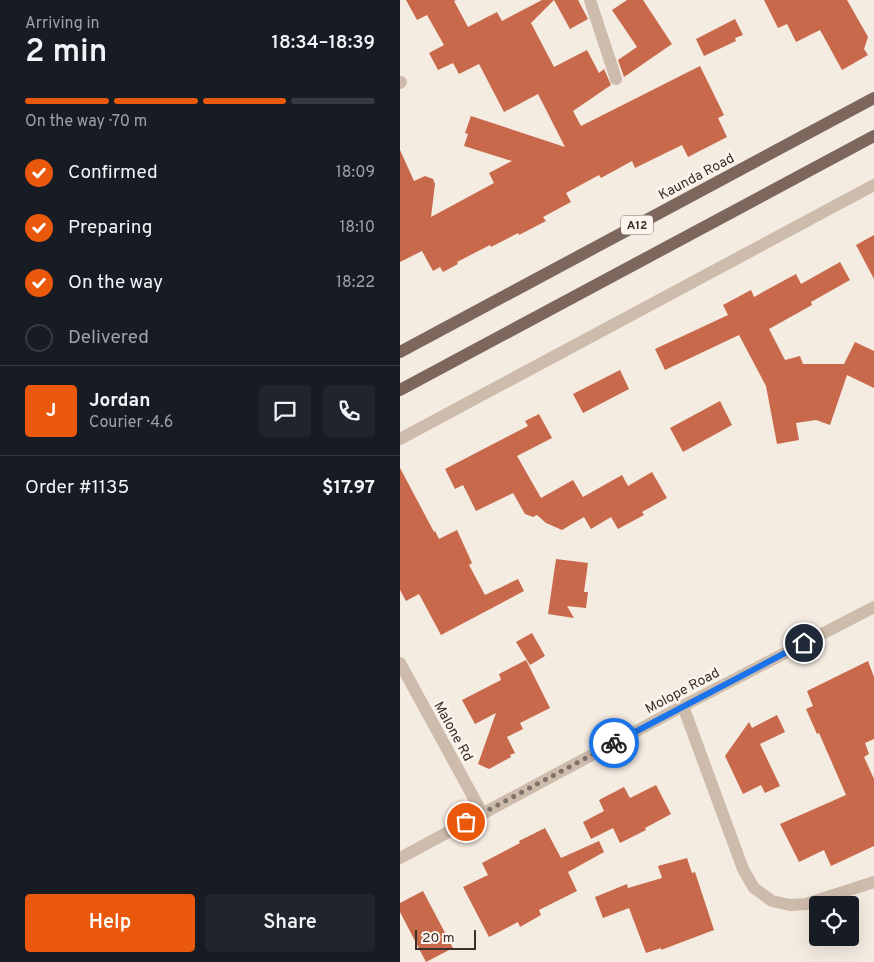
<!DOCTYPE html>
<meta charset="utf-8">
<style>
body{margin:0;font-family:Overpass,sans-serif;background:#20242c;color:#f1f3f6;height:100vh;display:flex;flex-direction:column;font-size:19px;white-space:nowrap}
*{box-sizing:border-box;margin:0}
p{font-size:16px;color:#9ea1a6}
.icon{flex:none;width:28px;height:28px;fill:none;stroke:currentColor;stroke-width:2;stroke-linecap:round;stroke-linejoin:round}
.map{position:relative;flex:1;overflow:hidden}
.details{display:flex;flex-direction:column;background:#171b24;width:400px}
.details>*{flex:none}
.tools{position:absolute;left:409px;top:896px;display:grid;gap:10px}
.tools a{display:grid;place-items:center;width:50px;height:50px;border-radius:5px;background:#171b24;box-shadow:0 5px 20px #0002;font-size:25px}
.scale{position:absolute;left:15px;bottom:12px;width:61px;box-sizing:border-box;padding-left:5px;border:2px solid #3b302b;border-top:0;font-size:14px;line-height:18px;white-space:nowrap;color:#3b302b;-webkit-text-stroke:4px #fbf5ee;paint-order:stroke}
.pin{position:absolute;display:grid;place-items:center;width:42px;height:42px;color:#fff;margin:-21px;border:2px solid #fff;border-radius:50%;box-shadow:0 1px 5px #0007}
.courier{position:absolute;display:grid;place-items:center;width:50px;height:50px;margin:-25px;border:4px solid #1a73e8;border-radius:50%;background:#fff;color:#222;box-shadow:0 1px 6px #0007}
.headline em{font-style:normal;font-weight:600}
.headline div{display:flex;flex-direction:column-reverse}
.headline{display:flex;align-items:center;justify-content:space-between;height:85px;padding:0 25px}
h1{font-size:32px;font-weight:600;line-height:38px}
.bar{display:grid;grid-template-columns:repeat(4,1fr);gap:8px 5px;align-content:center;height:60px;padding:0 25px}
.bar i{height:6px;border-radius:4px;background:#363941}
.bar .current{background:#ea580c}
.bar p{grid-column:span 4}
.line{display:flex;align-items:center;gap:12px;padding:0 25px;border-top:1px solid #363941}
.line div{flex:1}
.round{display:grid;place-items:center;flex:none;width:52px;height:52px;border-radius:5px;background:#20242c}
ol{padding:0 25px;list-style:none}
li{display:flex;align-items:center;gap:15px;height:55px}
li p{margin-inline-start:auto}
li .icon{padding:5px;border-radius:50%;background:#ea580c;color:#fff;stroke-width:4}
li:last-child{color:#9ea1a6}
li i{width:28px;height:28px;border:2px solid #363941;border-radius:50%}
.button{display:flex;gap:10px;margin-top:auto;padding:10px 25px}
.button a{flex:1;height:58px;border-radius:5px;background:#ea580c;color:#fff;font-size:20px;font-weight:600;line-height:58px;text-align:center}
.button a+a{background:#20242c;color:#f1f3f6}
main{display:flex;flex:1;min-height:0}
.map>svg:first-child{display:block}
.building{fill:#c8694b}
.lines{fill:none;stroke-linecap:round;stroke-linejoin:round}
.minor{stroke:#cdbbac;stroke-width:12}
.major{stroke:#7d675c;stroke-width:12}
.done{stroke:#7c716b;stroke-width:5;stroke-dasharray:0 9}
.route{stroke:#1a73e8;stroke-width:6}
.labels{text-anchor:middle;stroke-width:5;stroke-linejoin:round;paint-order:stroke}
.shield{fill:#fbf5ee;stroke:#756b66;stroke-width:1}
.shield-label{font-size:12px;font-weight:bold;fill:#3b302b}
.street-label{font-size:14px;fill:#3b302b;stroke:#fbf5ee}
</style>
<main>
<section class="details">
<div class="headline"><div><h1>2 min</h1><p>Arriving in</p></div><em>18:34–18:39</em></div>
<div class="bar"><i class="current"></i><i class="current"></i><i class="current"></i><i></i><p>On the way · 70 m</p></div>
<ol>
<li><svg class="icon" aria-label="check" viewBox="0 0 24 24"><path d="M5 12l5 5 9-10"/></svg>Confirmed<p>18:09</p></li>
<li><svg class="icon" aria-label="check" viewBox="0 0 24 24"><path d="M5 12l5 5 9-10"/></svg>Preparing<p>18:10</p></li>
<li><svg class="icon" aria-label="check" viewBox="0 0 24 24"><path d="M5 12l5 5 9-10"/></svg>On the way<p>18:22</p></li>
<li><i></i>Delivered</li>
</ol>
<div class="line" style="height:90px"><b class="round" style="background:#ea580c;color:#fff">J</b><div><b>Jordan</b><p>Courier · 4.6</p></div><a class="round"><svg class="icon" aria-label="chat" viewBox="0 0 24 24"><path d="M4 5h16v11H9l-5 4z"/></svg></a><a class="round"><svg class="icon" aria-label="phone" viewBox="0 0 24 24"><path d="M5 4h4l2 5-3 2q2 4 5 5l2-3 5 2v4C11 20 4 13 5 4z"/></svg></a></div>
<div class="line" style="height:65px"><div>Order #1135</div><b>$17.97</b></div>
<div class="button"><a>Help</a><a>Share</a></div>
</section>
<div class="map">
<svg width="474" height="962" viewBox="0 0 474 962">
<rect width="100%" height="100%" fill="#f4ebe1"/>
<g class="building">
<polygon points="6,0 56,0 54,1 68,27 97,12 102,21 142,0 178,0 188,19 170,29 154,0 131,23 154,67 187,50 199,73 204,69 211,85 173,111 181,126 300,66 324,115 318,118 327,137 288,157 282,145 235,168 232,161 201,178 199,175 166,193 171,202 143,217 146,221 119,235 118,233 91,247 90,245 57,262 58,264 43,272 40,267 33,271 22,251 0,262 0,150 14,181 25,176 33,179 35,184 31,217 94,183 89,173 112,161 64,146 68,134 65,133 71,116 165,147 138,94 104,112 79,64 59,74 53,63 38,70 29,53 44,45 27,15 17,20"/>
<polygon points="227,0 243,0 272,44 224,77 218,60 237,47 212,10"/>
<polygon points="364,0 447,0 468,37 464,49 468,55 442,70 420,30 396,42 387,24 378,28"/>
<polygon points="335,19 343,35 335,38 336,41 304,56 296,39"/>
<polygon points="474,235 474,279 456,245"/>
<polygon points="440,262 450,280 411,302 412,305 369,329 385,360 400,356 403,364 444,364 455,342 474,351 474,388 447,375 430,425 416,420 396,423 399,440 377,444 366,386 339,335 265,370 255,349 328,315 323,305 351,290 354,297 396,274 401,284"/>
<polygon points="220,370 229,389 183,413 173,394"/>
<polygon points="320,401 332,425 283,452 270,428"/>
<polygon points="139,414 152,438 117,456 141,498 173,480 183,497 222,475 228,486 252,472 267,498 242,512 244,515 218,529 211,517 191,529 184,517 162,530 146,523 137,515 133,517 125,514 113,493 76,511 63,485 55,489 45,469 128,426 125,421"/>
<polygon points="0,468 34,532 35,531 39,539 57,530 72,563 69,565 85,595 118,579 124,591 41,635 19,594 6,601 0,590"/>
<polygon points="156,559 188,563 184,592 188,592 186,608 167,606 174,618 148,614"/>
<polygon points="132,633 145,656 130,665 116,642"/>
<polygon points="126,660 150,708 120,723 123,729 107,737 115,753 110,755 111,757 89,769 78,764 96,713 75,724 62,700 101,680 99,674"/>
<polygon points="468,661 474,677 474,739 465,743 469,754 464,757 474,779 474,846 431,866 424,850 399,862 380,824 446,795 419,733 417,734 406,709 413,706 407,691"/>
<polygon points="377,715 385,732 360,744 380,786 365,793 361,785 343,794 325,756 349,722 352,728"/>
<polygon points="256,785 271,814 245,828 246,830 220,843 213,828 191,839 183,822 204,811 199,800 224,787 230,798"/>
<polygon points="145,828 161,858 199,841 204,852 168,872 177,891 139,910 141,915 120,927 118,922 89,937 63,887 88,875 82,863 120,843 119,841"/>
<polygon points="287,858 292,873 295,872 314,930 261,950 261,948 246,953 229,908 203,918 195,897 227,884 228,888 262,878 258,866"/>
<polygon points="23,891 53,948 26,962 0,912 0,903"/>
</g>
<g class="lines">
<g class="minor">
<polyline points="190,0 216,79"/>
<polyline points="0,83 1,82"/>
<polyline points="0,439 474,185"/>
<polyline points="0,663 82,813"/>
<polyline points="283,706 343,869 354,888 372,901 390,905 406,904 474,882"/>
<polyline points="0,858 283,706 474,607"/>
</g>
<g class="major">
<polyline points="0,352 474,98"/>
<polyline points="0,390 474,136"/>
</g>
</g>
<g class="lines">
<polyline class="done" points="66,822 214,743"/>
<polyline class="route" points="214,743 404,643"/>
</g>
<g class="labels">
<rect class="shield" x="221" y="215.5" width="32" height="19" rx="4"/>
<g class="shield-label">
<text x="237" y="229">A12</text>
</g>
<g class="street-label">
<text transform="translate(296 176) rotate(-28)" y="5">Kaunda Road</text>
<text transform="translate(282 690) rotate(-28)" y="5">Molope Road</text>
<text transform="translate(54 731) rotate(61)" y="5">Malone Rd</text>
</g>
</g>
</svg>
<div class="tools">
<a><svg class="icon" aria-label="locate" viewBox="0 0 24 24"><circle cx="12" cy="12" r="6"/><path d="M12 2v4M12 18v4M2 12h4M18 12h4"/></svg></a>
</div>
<div class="scale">20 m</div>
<div class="pin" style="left:66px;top:822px;background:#ea580c"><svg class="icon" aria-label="bag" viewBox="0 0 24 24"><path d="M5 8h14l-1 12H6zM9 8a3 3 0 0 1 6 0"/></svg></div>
<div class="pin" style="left:404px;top:643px;background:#1f2937"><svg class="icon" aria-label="home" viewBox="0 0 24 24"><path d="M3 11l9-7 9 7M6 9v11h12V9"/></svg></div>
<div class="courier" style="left:214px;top:743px"><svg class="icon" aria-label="bike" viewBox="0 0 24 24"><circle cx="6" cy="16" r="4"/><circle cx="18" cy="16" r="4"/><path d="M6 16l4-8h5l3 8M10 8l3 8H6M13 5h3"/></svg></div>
</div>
</main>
